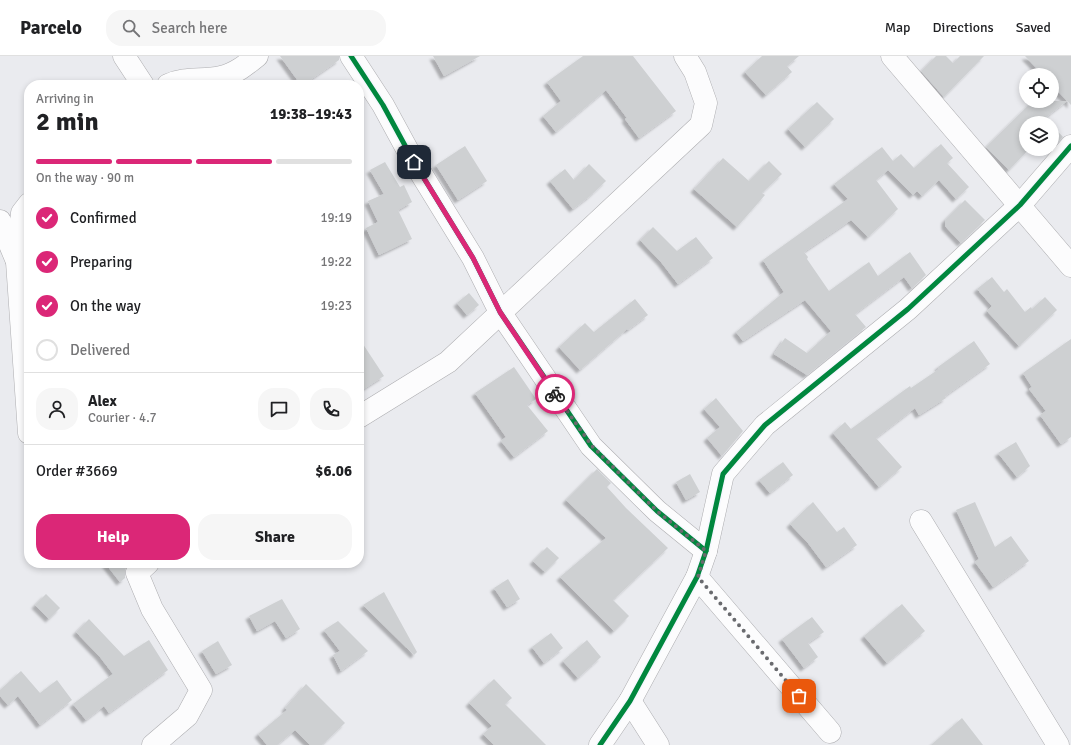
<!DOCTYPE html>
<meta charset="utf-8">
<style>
body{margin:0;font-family:Signika,sans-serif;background:#f6f6f6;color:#202124;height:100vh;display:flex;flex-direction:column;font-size:15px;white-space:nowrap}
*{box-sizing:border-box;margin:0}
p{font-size:13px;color:#757577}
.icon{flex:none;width:22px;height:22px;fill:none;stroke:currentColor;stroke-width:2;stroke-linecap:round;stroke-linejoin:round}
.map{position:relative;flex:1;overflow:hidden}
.panel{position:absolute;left:24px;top:24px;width:340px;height:488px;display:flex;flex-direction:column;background:#fff;border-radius:16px;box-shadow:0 2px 6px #0003}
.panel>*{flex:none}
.controls{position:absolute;left:1019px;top:12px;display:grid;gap:8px}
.controls a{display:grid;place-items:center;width:40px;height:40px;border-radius:50%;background:#fff;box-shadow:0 2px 6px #0003;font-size:20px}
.pin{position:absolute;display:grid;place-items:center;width:34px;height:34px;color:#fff;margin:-17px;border-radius:8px;box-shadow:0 2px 6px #0006}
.courier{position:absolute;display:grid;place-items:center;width:40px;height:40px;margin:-20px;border:3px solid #db2777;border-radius:50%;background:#fff;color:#222;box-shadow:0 1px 5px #0007}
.summary em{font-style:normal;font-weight:800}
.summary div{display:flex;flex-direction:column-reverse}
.summary{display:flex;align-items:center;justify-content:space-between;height:68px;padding:0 12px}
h1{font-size:26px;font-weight:800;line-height:30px}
.bar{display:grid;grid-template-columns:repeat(4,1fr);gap:6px 4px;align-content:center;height:48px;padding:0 12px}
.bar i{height:5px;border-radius:3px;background:#e0e0e0}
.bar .current{background:#db2777}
.bar p{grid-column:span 4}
.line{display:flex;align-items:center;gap:10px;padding:0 12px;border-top:1px solid #e0e0e0}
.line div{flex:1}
.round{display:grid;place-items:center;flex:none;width:42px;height:42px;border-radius:16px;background:#f6f6f6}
ol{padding:0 12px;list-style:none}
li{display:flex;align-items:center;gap:12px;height:44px}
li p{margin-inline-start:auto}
li .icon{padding:4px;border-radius:50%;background:#db2777;color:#fff;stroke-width:4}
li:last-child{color:#757577}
li i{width:22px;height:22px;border:2px solid #e0e0e0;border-radius:50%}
.action{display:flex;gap:8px;margin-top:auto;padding:8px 12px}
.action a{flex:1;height:46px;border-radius:16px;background:#db2777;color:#fff;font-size:16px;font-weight:800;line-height:46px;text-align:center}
.action a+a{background:#f6f6f6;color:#202124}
header{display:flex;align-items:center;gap:24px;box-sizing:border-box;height:56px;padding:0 20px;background:#fff;border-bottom:1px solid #e0e0e0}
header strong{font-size:19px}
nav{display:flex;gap:22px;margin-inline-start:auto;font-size:14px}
.search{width:280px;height:36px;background:#f6f6f6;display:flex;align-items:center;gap:10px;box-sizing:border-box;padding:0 14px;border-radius:16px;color:#757577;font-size:15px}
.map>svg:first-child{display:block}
.building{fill:#ced0d2;filter:url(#shadow)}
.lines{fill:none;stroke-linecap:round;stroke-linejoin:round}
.minor-casing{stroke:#adadb0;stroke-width:23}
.minor{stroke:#fcfcfd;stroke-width:22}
.cycleway-casing{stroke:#f5f7fe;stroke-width:8}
.cycleway{stroke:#00873e;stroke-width:5}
.done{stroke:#696a6e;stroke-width:4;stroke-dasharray:0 7.2}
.route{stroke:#db2777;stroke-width:5}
</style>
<header>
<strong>Parcelo</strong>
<div class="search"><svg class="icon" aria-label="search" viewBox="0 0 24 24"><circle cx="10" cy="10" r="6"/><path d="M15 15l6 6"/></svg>Search here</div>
<nav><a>Map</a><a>Directions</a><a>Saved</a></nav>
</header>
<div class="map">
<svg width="1071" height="689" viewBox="0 0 1071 689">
<defs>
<filter id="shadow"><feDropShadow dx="-3.5" dy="3.5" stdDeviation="1" flood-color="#0004"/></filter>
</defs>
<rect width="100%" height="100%" fill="#eaebef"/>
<g class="building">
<polygon points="280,0 339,0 339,4 303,29 301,29"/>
<polygon points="433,0 480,0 444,20"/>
<polygon points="583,0 633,0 676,55 639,82 625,63 627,62 606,34 556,76 543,60 561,45 547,26"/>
<polygon points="762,0 799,0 787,10 792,16 766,39 745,16"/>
<polygon points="936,0 946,0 953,7 960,0 984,0 944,41 921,15"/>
<polygon points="1025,0 1071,0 1071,49 1052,29 1052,19 1043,19"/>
<polygon points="1033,45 1067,45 1045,62 1050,67 1026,67 1026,93 1029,93 1009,114 986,91"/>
<polygon points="817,46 834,63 805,91 788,73"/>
<polygon points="1052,69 1063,81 1052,93"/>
<polygon points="941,88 953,102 947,107 969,131 956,143 939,124 922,140 917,135 913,139 888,114 876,124 898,153 868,181 851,164 804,196 808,201 807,203 829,235 869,206 878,220 910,196 926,219 912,232 904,221 855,258 866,271 807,319 774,298 785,282 807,297 831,275 805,244 743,285 736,276 784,236 763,204 848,143 834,128 882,91 893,105 901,98 914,112"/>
<polygon points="465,90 487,125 458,144 436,109"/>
<polygon points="723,102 749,125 769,105 782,118 762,137 765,139 737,171 694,133"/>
<polygon points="385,106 400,131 404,129 412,146 398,154 412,183 379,199 366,172 378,166 368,145 384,138 370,114"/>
<polygon points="589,108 606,125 590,140 573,153 550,125 565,113 574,124"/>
<polygon points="965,144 985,164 961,187 945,170 945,164"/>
<polygon points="653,171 677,195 696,181 713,202 678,228 661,206 640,184"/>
<polygon points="992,221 1004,236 1007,233 1025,256 1031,251 1032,253 1045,241 1057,254 1019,290 987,255 992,250 977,233"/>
<polygon points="469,237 479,249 467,259 457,247"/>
<polygon points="635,243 648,259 628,274 627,273 580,314 559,291 585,267 594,276"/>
<polygon points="359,282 384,320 359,336"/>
<polygon points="1071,283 1071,381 1061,388 1040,359 1046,355 1029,333 1032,331 1023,317"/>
<polygon points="974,285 990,308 945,340 946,342 919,359 915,352 876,382 902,411 879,431 833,377 845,366 851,373 910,330 911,332 939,313 938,311"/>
<polygon points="514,311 536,343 527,349 548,375 514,401 501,385 506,381 475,337"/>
<polygon points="716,342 743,375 722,400 707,382 720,371 704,353"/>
<polygon points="1016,386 1030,410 1017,421 998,397"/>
<polygon points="783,406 793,419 770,437 759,424"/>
<polygon points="597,413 611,427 607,431 626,452 668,492 613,544 629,560 614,575 560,521 606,482 566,444"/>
<polygon points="690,418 700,436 686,444 676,426"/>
<polygon points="813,446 837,476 844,471 857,489 826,511 808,487 790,468"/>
<polygon points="975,446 995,491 1011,480 1029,505 993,531 975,506 979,503 956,454"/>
<polygon points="547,491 559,502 545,516 533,505"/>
<polygon points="105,507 129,507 125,514 125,522 120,526"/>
<polygon points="508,523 520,543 507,551 494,532"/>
<polygon points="384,536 417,596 414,599 363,549"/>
<polygon points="46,538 60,552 49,563 35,549"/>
<polygon points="282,543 300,573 286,582 275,565 257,575 249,560"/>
<polygon points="902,548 925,575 887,607 864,580"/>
<polygon points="812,561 824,576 808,587 818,601 804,612 782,583"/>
<polygon points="89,563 124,600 149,584 168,614 109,657 104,650 86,664 73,648 113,618 100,601 76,576"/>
<polygon points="338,565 368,595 341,615 333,599 340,595 324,574"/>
<polygon points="551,577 563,592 544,607 532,591"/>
<polygon points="587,584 601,601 578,622 563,605"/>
<polygon points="218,585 232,609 216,618 202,595"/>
<polygon points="21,615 40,637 57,624 72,644 40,669 18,640 8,649 0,640 0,634"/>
<polygon points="494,623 512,642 505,648 546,689 494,689 483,678 492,670 469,647"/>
<polygon points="306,628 345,667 322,689 310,689 295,674 277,689 267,689 258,678 287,654 285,652"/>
<polygon points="962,662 983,689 931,689"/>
</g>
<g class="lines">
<defs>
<g id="minor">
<polyline points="124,0 143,29"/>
<polyline points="351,0 383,49 414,106 473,202 500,256 591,390 657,455 706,495"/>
<polyline points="892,0 1071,210"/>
<path d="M168,29c17,-8 35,-4 53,-8 14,-3 25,-12 36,-21"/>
<polyline points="29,148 22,157 17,206 29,377"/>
<polyline points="0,165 16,203"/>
<polyline points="359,361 448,306 701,69 706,47 695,16 685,0"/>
<polyline points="921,465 1058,689"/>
<polyline points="148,507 137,517 152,553 201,634 187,660 153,689"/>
<polyline points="697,521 830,676"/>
<polyline points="630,645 658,689"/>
<polyline points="600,689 630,645 697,521 706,495 723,418 765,369 908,253 1020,149 1071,90"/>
</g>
</defs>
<use href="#minor" class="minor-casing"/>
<use href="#minor" class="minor"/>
<defs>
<g id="cycleway">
<polyline points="351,0 383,49 414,106 473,202 500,256 591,390 657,455 706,495"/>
<polyline points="600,689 630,645 697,521 706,495 723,418 765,369 908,253 1020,149 1071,90"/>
</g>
</defs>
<use href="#cycleway" class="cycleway-casing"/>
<use href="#cycleway" class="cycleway"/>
</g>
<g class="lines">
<polyline class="done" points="555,338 592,390 657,455 706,495 698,521 799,640"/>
<polyline class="route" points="414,106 473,202 500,256 555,338"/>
</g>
</svg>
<div class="controls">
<a><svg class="icon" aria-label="locate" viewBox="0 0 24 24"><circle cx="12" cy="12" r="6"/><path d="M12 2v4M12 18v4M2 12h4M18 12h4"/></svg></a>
<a><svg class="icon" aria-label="layers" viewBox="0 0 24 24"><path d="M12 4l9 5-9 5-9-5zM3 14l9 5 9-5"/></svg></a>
</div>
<div class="pin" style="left:799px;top:640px;background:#ea580c"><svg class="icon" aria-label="bag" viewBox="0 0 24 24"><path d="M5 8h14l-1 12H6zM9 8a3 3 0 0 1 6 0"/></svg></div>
<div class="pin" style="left:414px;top:106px;background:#1f2937"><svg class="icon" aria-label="home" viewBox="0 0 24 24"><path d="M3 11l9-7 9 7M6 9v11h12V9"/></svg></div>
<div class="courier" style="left:555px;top:338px"><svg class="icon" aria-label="bike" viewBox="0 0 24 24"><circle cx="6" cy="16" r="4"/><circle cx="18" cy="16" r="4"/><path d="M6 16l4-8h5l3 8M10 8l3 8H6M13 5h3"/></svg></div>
<section class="panel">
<div class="summary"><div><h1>2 min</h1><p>Arriving in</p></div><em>19:38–19:43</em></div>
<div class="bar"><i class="current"></i><i class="current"></i><i class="current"></i><i></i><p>On the way · 90 m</p></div>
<ol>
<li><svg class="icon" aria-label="check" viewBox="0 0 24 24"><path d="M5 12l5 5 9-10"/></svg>Confirmed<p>19:19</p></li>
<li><svg class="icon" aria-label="check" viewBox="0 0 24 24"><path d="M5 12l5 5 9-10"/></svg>Preparing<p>19:22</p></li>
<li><svg class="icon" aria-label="check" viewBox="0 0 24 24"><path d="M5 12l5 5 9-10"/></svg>On the way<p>19:23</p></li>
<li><i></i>Delivered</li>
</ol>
<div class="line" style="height:72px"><a class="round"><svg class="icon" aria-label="person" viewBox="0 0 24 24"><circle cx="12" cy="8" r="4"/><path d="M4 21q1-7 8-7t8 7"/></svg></a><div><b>Alex</b><p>Courier · 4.7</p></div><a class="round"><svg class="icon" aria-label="chat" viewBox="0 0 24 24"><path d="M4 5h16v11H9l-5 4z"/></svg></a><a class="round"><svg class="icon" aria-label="phone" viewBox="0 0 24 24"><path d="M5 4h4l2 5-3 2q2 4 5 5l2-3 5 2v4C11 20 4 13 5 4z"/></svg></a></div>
<div class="line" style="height:52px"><div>Order #3669</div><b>$6.06</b></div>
<div class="action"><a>Help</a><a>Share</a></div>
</section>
</div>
